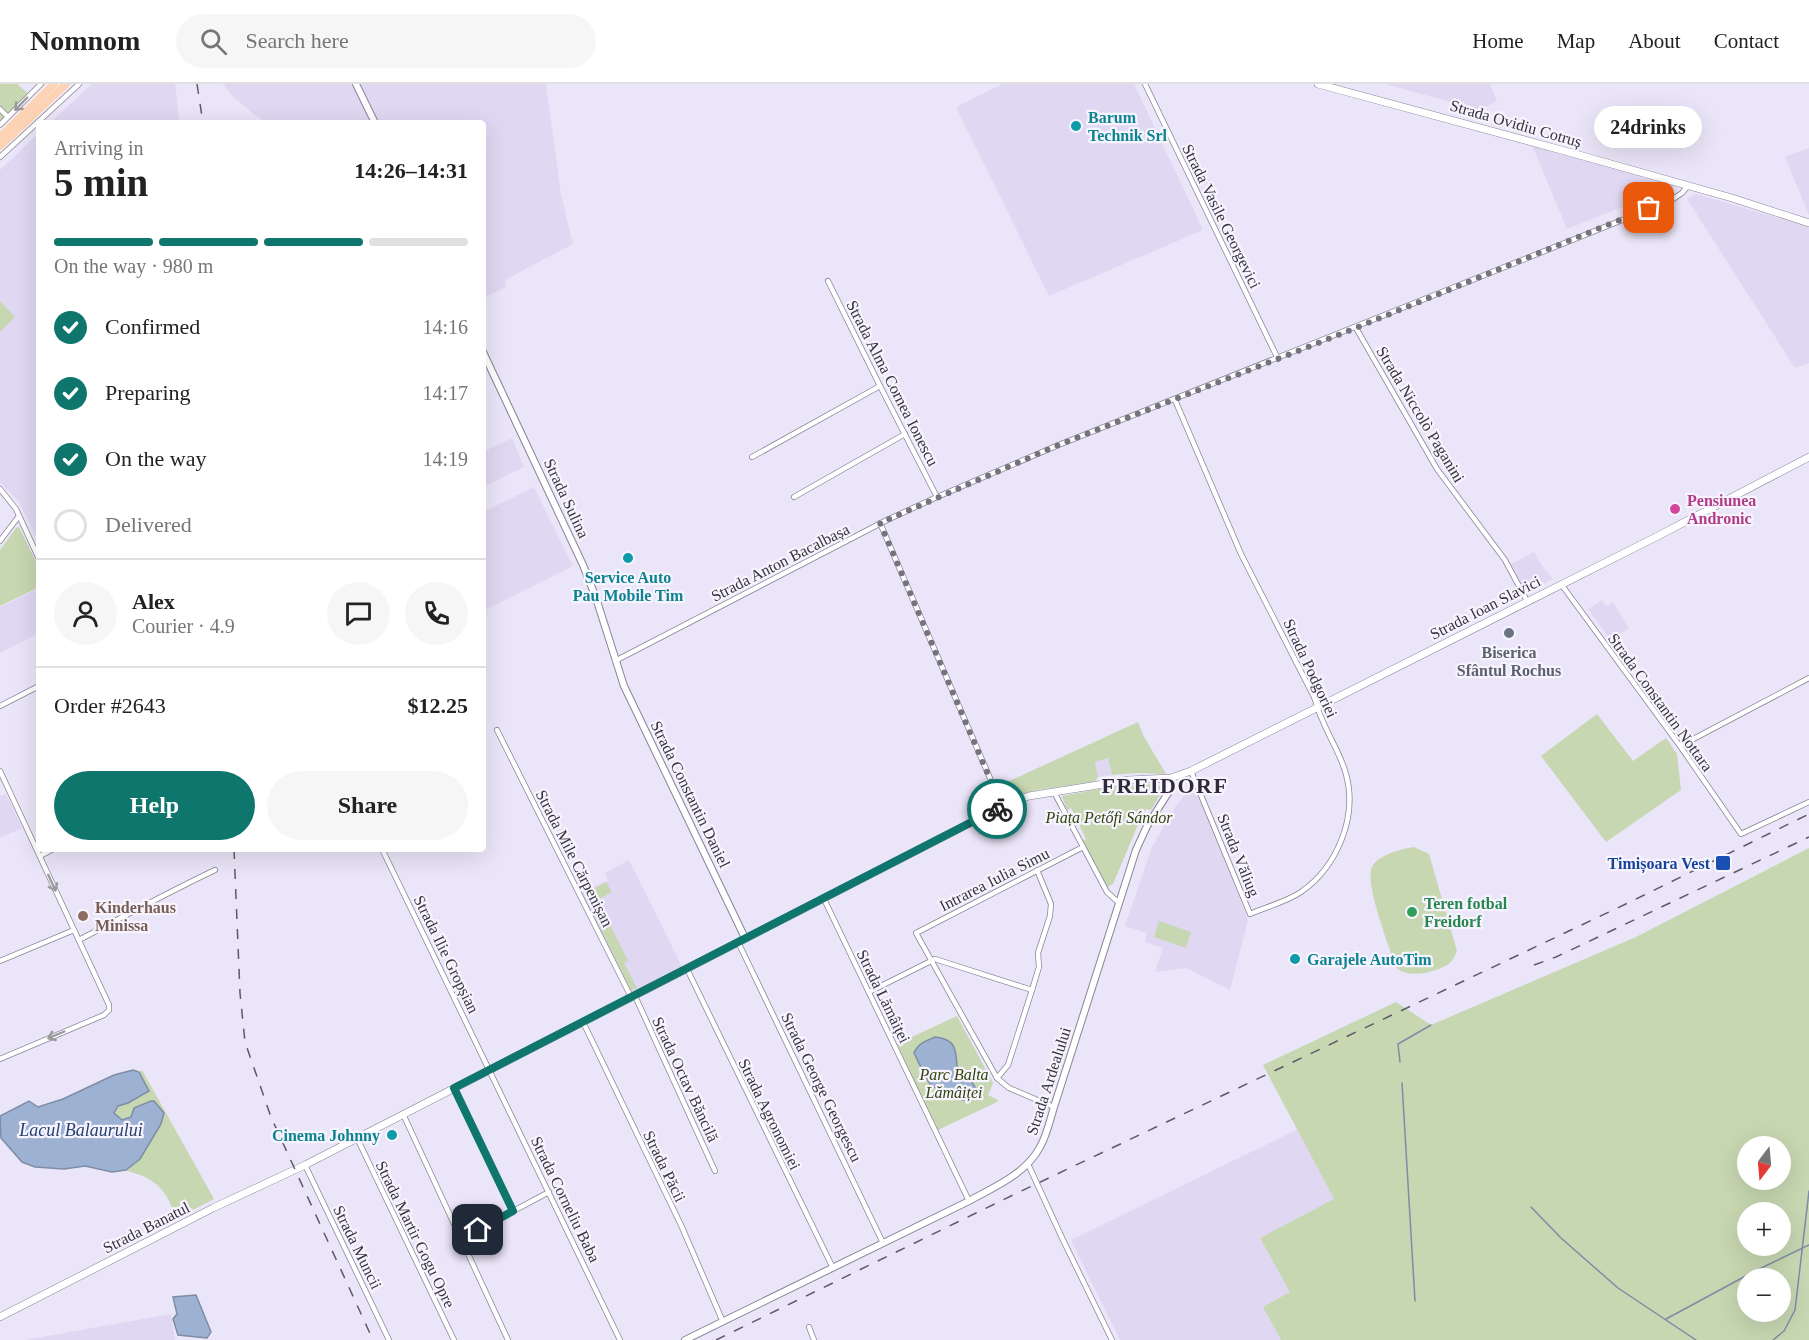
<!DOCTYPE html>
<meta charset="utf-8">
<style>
body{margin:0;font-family:"Times New Roman",serif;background:#f6f6f6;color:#222;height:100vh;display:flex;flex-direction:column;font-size:22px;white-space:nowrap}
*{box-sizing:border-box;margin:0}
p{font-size:20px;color:#767676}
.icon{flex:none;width:33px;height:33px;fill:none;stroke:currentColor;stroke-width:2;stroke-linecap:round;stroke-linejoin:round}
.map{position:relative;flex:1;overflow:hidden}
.drawer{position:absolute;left:36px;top:36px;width:450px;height:732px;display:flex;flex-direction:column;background:#fff;border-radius:6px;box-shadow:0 6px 24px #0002}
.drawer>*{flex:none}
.needle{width:39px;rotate:196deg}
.controls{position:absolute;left:1737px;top:1052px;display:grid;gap:12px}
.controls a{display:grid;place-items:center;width:54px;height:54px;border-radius:50%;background:#fff;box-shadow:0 6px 24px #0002;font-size:30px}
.pin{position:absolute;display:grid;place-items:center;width:51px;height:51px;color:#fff;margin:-26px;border-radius:12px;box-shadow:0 3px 9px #0006}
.courier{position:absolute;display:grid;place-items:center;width:60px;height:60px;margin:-30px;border:4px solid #0f766e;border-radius:50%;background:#fff;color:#222;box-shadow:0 2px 8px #0007}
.bubble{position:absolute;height:42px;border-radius:21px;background:#fff;box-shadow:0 6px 24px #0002;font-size:20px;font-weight:600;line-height:42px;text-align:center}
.headline em{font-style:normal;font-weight:600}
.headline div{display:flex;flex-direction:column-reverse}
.headline{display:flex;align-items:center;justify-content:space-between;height:102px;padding:0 18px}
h1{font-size:39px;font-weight:600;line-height:45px}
.bar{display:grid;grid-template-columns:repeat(4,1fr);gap:9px 6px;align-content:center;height:72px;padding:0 18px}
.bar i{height:8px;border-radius:4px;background:#e0e0e0}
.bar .selected{background:#0f766e}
.bar p{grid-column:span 4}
.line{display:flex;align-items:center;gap:15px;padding:0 18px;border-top:2px solid #e0e0e0}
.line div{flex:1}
.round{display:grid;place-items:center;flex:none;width:63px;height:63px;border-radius:32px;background:#f6f6f6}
ol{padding:0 18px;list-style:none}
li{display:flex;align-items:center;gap:18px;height:66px}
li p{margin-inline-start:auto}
li .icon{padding:6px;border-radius:50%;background:#0f766e;color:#fff;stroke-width:4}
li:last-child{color:#767676}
li i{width:33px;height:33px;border:3px solid #e0e0e0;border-radius:50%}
.primary-button{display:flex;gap:12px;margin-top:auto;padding:12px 18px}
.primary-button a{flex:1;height:69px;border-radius:36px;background:#0f766e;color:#fff;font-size:24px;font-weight:600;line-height:69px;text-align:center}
.primary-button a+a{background:#f6f6f6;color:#222}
header{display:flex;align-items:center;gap:36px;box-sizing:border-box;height:84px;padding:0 30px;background:#fff;border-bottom:2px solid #e0e0e0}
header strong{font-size:28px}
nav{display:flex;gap:33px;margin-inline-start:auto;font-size:21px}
.search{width:420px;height:54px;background:#f6f6f6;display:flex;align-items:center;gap:15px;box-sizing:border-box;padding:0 21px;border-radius:33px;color:#767676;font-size:22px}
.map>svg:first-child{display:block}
.built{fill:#e0d8f2}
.green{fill:#c7d7b1;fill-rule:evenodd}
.water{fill:#9db2d3;stroke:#7e8ca6;stroke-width:1.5}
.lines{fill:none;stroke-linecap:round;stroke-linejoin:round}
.stream{stroke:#7e8ca6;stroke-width:1.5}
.minor-casing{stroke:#898495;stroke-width:6}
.tertiary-casing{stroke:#898495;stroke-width:8}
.secondary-casing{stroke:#898495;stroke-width:8}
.primary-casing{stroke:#fff;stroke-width:9}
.minor{stroke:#fff;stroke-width:4.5}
.tertiary{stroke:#fff;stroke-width:6}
.secondary{stroke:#fff;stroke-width:7}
.primary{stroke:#fcd3b4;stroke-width:8}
.rail{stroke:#5d5a64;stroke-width:1.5;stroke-dasharray:10 10;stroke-linecap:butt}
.oneway{stroke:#9b9a9e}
.done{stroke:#76727e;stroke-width:6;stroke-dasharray:0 10.8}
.route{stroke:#0f766e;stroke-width:8}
.culture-dot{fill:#0f9aa8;stroke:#f7f4ff;stroke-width:2}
.hotel-dot{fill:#d1479c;stroke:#f7f4ff;stroke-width:2}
.worship-dot{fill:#6b7280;stroke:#f7f4ff;stroke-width:2}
.transit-dot{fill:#1a4fb4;stroke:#f7f4ff;stroke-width:2}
.leisure-dot{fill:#2e9e5b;stroke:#f7f4ff;stroke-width:2}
.education-dot{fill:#8d6e63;stroke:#f7f4ff;stroke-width:2}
.labels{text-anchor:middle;stroke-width:4.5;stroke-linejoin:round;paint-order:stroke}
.culture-label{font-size:16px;font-weight:bold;fill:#0d838f;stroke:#f7f4ff;text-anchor:start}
.street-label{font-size:16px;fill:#37343c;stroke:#f7f4ff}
.hotel-label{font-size:16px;font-weight:bold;fill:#b23c85;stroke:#f7f4ff;text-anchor:start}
.worship-label{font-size:16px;font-weight:bold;fill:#5b616d;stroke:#f7f4ff}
.park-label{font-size:16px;font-style:italic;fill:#314408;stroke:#f7f4ff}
.transit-label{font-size:16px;font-weight:bold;fill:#164399;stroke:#f7f4ff;text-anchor:end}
.leisure-label{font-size:16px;font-weight:bold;fill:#27864d;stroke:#f7f4ff;text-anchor:start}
.education-label{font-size:16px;font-weight:bold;fill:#785e54;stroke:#f7f4ff;text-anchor:start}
.water-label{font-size:18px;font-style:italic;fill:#27426f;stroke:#f7f4ff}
.district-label{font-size:22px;font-weight:bold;letter-spacing:1.5px;fill:#2e2a38;stroke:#f7f4ff}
</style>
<header>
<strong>Nomnom</strong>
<div class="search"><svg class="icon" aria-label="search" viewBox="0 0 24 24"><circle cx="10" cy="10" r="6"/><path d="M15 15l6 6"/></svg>Search here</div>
<nav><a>Home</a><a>Map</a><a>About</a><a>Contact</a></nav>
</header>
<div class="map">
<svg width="1809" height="1256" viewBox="0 0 1809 1256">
<rect width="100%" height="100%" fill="#eae5f8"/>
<g class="built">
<polygon points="92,0 175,0 180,39 50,39"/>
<polygon points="223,0 546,0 561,111 573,160 505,196 506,203 483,214 483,39 265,39 232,12"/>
<polygon points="1002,0 1134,0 1203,146 1049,212 956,23"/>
<polygon points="1385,0 1490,0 1497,17 1480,26"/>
<polygon points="39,49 39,458 19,418 0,398 0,86"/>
<polygon points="1532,61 1656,97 1675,102 1567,145"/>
<polygon points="1809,64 1809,131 1785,73"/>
<polygon points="1696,110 1809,143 1809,279 1795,284 1687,115"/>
<polygon points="512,354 524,383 483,403 483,368"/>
<polygon points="534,403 573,482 483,527 483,428"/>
<polygon points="1534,468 1540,479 1553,495 1526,508 1511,480"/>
<polygon points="39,504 39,549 0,569 0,523"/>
<polygon points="1602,516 1606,522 1613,518 1629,544 1611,557 1588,525"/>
<polygon points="1108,674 1112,691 1098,693 1095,678"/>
<polygon points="1194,700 1248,836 1230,906 1186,884 1155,888 1163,864 1145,858 1147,849 1125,842 1152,763 1176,722"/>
<polygon points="6,710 22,744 0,754 0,712"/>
<polygon points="629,776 682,883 632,908 581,809 608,796 605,789"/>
<polygon points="1298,1045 1334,1115 1290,1209 1264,1223 1281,1256 1120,1256 1071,1156"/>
<polygon points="171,1230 175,1256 25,1256"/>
</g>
<g class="green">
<polygon points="0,0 17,0 30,11 0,41"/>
<polygon points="0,217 15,233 0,248"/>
<polygon points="19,443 39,484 39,503 0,522 0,466 16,444"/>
<polygon points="1597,630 1633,677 1666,654 1677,670 1681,706 1606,758 1541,672"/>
<polygon points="1138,638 1143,651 1166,690 1137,689 1112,691 1108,674 1095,678 1098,693 1094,698 1037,706 1010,714 1003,700"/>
<polygon points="1156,700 1161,703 1161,709 1151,726 1146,725 1143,729 1113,800 1107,803 1083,757 1086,755 1071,724 1067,726 1062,712 1111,703"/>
<path d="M1414,763l15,7 28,97c-2,4 -4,9 -7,12 -12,9 -43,17 -54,4 -6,-18 -32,-85 -24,-100 6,-12 29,-18 42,-20z"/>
<path d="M1809,764v492h-528l-18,-33 27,-15 -30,-54 74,-39 -71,-134 133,-63 35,23 205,-88zM1748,1062h32v33h-32zM1748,1128h32v33h-32zM1748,1194h32v33h-32z"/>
<polygon points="606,798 612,808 592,819 586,809"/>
<polygon points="601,822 628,877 624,879 637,904 631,906 592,827"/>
<polygon points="1159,837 1191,848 1186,864 1154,853"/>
<polygon points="957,932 993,999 988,1011 998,1016 997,1018 938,1046 897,960"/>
<path d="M142,986l72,129 -39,20c-3,-18 -13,-34 -30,-42 -6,-3 -13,-4 -19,-7l14,-11 11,-58 -17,7 -3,8 -9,4 -8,-7 4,-7 31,-15 -10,-19z"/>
</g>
<g class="water">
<path d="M935,953c20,2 21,11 22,29l14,14 5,9 -3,7 -5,5 -6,-1 -12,-10 -18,-3c-8,-11 -12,-22 -18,-34 4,-10 12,-12 21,-16z"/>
<polygon points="133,986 139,988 149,1007 128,1019 118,1022 114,1029 122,1036 131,1033 134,1024 151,1017 154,1017 164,1029 161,1040 140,1075 126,1086 112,1088 85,1082 64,1085 35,1083 22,1078 1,1054 0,1032 29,1017 38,1023 63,1015 114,991"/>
<polygon points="196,1211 211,1248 207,1254 178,1251 173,1235 177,1230 173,1213"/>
</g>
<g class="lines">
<g class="stream">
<polyline points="1400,978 1398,960 1431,941"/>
<polyline points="1402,999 1415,1217"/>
<polyline points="1531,1123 1561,1154 1618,1204 1696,1256"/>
<polyline points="1666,1235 1755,1187 1809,1161"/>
<polyline points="1773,1256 1784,1247 1795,1226 1809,1107"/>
</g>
<defs>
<g id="minor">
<polyline points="1145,0 1278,275"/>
<polyline points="0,25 8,33"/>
<polyline points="0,41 41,0"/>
<polyline points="0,73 79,0"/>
<polyline points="828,197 880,302 937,413"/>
<polyline points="1356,244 1437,385 1505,476 1527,517"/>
<path d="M1175,316l66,154 73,143c3,7 4,15 8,22 7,18 19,36 24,55 12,43 -9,93 -45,118 -15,10 -35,15 -51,22l-59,-143"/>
<polyline points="752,373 880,302"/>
<polyline points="0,405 16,425 39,475"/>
<polyline points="794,413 905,350"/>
<polyline points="880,439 1002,722"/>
<polyline points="0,457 19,432"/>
<polyline points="1561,500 1680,662 1741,750 1809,718"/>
<polyline points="615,577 887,436 937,413 1056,362 1670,117 1682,109 1688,102"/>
<polyline points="0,622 39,602"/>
<polyline points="497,646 631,913"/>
<polyline points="1680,662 1809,594"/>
<polyline points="0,687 109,921 109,926 104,931 0,975"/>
<polyline points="1054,708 1107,808 1119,819"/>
<polyline points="382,765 620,1256"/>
<polyline points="40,772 53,765"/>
<polyline points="824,815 969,1117"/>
<path d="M79,856c45,-24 90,-48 136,-70"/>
<polyline points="738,858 883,1159"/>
<polyline points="0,877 74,846"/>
<polyline points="687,885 833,1184"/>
<polyline points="869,908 935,875 1032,906"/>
<polyline points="635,912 715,1087"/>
<polyline points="583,938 681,1141 723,1238"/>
<polyline points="997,994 1008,981 1032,906 1039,883 1038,869 1050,832 1051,820 1037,786"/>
<polyline points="454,1004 513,1127"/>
<polyline points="1054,1023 1009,1004 997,994 916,849 1083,763"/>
<polyline points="403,1030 508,1256"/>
<polyline points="357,1054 454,1256"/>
<polyline points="1028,1080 1063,1156 1112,1256"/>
<polyline points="305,1081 389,1256"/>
<polyline points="461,1155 549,1108"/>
<polyline points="809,1243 814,1256"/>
</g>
<g id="tertiary">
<polyline points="356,0 375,39"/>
<polyline points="483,268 583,481 596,514 624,602 745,854"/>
<path d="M685,1256l284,-139c25,-14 57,-27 71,-54 7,-12 10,-27 14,-40l82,-257 11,-24 23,-36 1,-12"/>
</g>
<g id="secondary">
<polyline points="1318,0 1565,67 1732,114 1809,139"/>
<polyline points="0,1233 213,1124 305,1081 1009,719 1029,712 1129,696 1171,694 1191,687 1656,453 1809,373"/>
</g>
<g id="primary">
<polyline points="0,53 54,0"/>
<polyline points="0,62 66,0"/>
</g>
</defs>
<use href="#minor" class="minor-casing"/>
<use href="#tertiary" class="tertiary-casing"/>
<use href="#secondary" class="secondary-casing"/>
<use href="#primary" class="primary-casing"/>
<use href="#minor" class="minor"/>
<use href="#tertiary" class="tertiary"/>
<use href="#secondary" class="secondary"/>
<use href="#primary" class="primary"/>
<g class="rail">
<polyline points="197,0 203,39"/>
<polyline points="234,765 240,909 245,958 271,1033 373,1256"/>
<polyline points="1534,881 1556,873 1809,753"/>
<polyline points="716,1256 1015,1110 1630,818 1809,730"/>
</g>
</g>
<defs><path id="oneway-shaft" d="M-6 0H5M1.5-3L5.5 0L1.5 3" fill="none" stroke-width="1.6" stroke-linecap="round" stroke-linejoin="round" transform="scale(1.5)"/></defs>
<g class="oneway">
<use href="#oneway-shaft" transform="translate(21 20) rotate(134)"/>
<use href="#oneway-shaft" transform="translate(52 799) rotate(65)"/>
<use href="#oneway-shaft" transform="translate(56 951) rotate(157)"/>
</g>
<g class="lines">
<polyline class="done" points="997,725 1002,722 999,716 880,439 1056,362 1336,252 1649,124"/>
<polyline class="route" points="478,1146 513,1127 454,1004 997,725"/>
</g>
<g class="culture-dot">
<circle cx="1076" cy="42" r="6"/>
<circle cx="628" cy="474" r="6"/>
<circle cx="1295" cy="875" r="6"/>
<circle cx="392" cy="1051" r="6"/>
</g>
<circle class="hotel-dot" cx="1675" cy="425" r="6"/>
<circle class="worship-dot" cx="1509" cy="549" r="6"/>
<rect class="transit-dot" x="1715" y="771" width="16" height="16" rx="3"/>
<circle class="leisure-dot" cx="1412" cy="828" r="6"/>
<circle class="education-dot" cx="83" cy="832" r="6"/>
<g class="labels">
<g class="culture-label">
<text x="1088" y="39">Barum<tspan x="1088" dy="18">Technik Srl</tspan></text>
<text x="628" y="499" text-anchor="middle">Service Auto<tspan x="628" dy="18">Pau Mobile Tim</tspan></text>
<text x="1307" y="881">Garajele AutoTim</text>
<text x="380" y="1057" text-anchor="end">Cinema Johnny</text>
</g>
<g class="street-label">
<text transform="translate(1516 39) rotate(16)" y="6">Strada Ovidiu Cotruș</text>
<text transform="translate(1222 132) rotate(64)" y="6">Strada Vasile Georgevici</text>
<text transform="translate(893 299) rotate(63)" y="6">Strada Alma Cornea Ionescu</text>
<text transform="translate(1421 330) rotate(59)" y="6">Strada Niccolò Paganini</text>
<text transform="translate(567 414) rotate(65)" y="6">Strada Sulina</text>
<text transform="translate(780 478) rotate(-27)" y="6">Strada Anton Bacalbașa</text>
<text transform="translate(1485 523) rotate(-27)" y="6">Strada Ioan Slavici</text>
<text transform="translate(1311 584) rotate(65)" y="6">Strada Podgoriei</text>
<text transform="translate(1661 618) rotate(54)" y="6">Strada Constantin Nottara</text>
<text transform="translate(691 710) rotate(64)" y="6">Strada Constantin Daniel</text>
<text transform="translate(1239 771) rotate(68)" y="6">Strada Văliug</text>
<text transform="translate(575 774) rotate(63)" y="6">Strada Mile Cărpenișan</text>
<text transform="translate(994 795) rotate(-27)" y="6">Intrarea Iulia Simu</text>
<text transform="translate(447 870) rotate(64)" y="6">Strada Ilie Gropșian</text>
<text transform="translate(884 912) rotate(64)" y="6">Strada Lămâiței</text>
<text transform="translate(686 995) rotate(65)" y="6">Strada Octav Băncilă</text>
<text transform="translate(1048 997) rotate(-72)" y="6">Strada Ardealului</text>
<text transform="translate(822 1003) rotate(64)" y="6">Strada George Georgescu</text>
<text transform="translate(770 1030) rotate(64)" y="6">Strada Agronomiei</text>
<text transform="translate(665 1082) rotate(64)" y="6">Strada Păcii</text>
<text transform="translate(566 1115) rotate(64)" y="6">Strada Corneliu Baba</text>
<text transform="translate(146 1143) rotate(-27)" y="6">Strada Banatul</text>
<text transform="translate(416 1150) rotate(64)" y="6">Strada Martir Gogu Opre</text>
<text transform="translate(358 1163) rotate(64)" y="6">Strada Muncii</text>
</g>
<g class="hotel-label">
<text x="1687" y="422">Pensiunea<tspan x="1687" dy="18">Andronic</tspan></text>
</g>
<g class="worship-label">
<text x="1509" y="574">Biserica<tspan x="1509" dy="18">Sfântul Rochus</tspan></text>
</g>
<g class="park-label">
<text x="1109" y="739">Piața Petőfi Sándor</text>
<text x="954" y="996">Parc Balta<tspan x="954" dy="18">Lămâiței</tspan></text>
</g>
<g class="transit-label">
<text x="1710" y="785">Timișoara Vest</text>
</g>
<g class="leisure-label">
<text x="1424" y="825">Teren fotbal<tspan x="1424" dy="18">Freidorf</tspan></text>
</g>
<g class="education-label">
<text x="95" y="829">Kinderhaus<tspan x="95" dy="18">Minissa</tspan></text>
</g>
<g class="water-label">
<text x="81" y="1052">Lacul Balaurului</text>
</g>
<g class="district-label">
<text x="1165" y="709">FREIDORF</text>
</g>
</g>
</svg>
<div class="controls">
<a><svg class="needle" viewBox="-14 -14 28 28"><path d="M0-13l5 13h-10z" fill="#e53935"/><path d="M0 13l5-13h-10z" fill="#767676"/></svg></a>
<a>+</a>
<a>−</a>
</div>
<div class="pin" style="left:1649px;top:124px;background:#ea580c"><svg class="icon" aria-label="bag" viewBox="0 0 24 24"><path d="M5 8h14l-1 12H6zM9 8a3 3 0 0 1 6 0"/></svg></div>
<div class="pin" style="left:478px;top:1146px;background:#1f2937"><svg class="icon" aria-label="home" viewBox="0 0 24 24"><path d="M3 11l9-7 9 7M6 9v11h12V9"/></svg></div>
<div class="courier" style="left:997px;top:725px"><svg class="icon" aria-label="bike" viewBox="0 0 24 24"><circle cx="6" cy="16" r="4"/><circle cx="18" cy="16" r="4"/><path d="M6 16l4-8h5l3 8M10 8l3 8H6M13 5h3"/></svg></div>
<div class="bubble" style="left:1594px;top:22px;width:108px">24drinks</div>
<section class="drawer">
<div class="headline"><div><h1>5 min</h1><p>Arriving in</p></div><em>14:26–14:31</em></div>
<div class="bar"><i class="selected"></i><i class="selected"></i><i class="selected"></i><i></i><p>On the way · 980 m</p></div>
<ol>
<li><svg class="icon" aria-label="check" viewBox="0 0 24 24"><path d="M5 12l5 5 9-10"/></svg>Confirmed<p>14:16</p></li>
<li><svg class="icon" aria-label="check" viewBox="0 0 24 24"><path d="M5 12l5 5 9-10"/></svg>Preparing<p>14:17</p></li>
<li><svg class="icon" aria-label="check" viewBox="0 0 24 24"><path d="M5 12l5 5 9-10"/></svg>On the way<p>14:19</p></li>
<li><i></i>Delivered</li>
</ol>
<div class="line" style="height:108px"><a class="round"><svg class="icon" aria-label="person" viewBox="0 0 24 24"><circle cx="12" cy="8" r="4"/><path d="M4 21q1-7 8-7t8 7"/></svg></a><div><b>Alex</b><p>Courier · 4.9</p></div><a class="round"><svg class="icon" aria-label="chat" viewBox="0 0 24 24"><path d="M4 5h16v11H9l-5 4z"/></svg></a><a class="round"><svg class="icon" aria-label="phone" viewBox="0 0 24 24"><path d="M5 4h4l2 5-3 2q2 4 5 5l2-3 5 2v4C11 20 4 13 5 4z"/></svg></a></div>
<div class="line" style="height:78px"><div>Order #2643</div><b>$12.25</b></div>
<div class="primary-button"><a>Help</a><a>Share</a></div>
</section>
</div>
